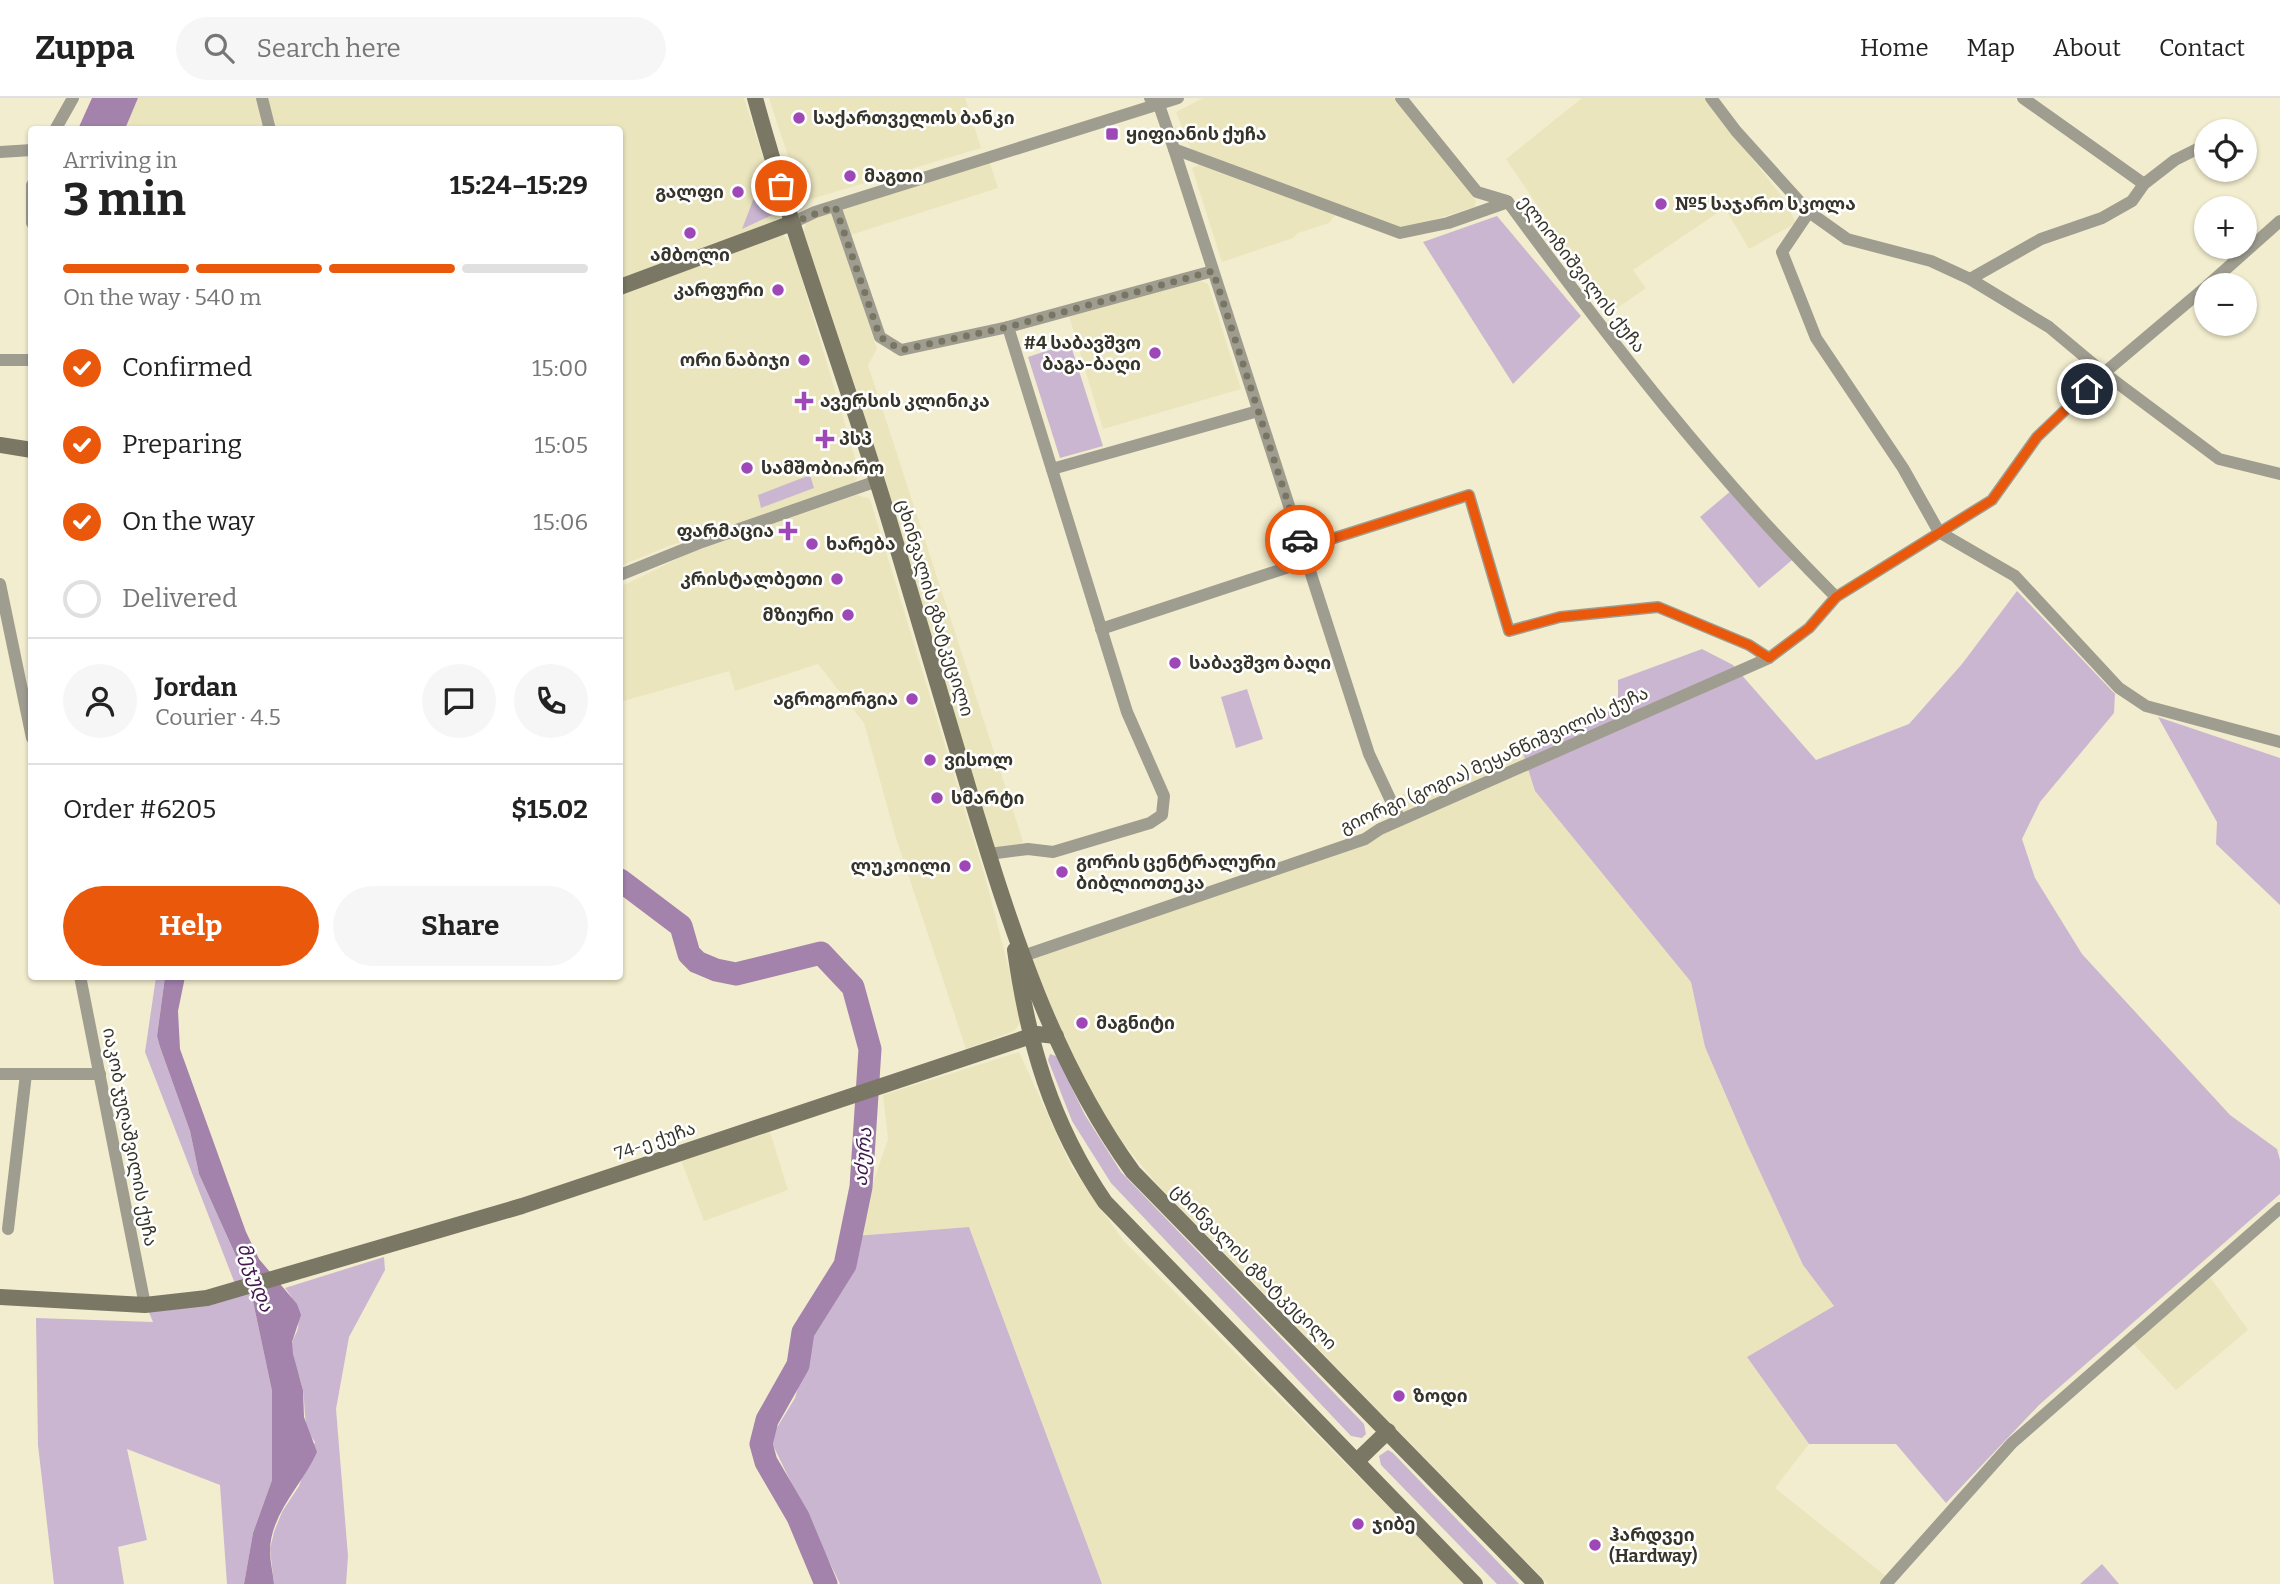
<!DOCTYPE html>
<meta charset="utf-8">
<style>
body{margin:0;font-family:Bitter,"Noto Sans Georgian",serif;background:#f6f6f6;color:#222;height:100vh;display:flex;flex-direction:column;font-size:26px;white-space:nowrap}
*{box-sizing:border-box;margin:0}
p{font-size:23px;color:#767676}
.icon{flex:none;width:38px;height:38px;fill:none;stroke:currentColor;stroke-width:2;stroke-linecap:round;stroke-linejoin:round}
.map{position:relative;flex:1;overflow:hidden}
.side{position:absolute;left:28px;top:28px;width:595px;height:854px;display:flex;flex-direction:column;background:#fff;border-radius:7px;box-shadow:0 2px 5px #0004}
.side>*{flex:none}
.buttons{position:absolute;left:2194px;top:21px;display:grid;gap:14px}
.buttons a{display:grid;place-items:center;width:63px;height:63px;border-radius:50%;background:#fff;box-shadow:0 2px 5px #0004;font-size:35px}
.pin{position:absolute;display:grid;place-items:center;width:60px;height:60px;color:#fff;margin:-30px;border:4px solid #fff;border-radius:50%;box-shadow:0 2px 7px #0007}
.courier{position:absolute;display:grid;place-items:center;width:70px;height:70px;margin:-35px;border:5px solid #ea580c;border-radius:50%;background:#fff;color:#222;box-shadow:0 2px 9px #0007}
.overview em{font-style:normal;font-weight:700}
.overview div{display:flex;flex-direction:column-reverse}
.overview{display:flex;align-items:center;justify-content:space-between;height:119px;padding:0 35px}
h1{font-size:46px;font-weight:700;line-height:52px}
.bar{display:grid;grid-template-columns:repeat(4,1fr);gap:10px 7px;align-content:center;height:84px;padding:0 35px}
.bar i{height:9px;border-radius:5px;background:#e0e0e0}
.bar .selected{background:#ea580c}
.bar p{grid-column:span 4}
.line{display:flex;align-items:center;gap:18px;padding:0 35px;border-top:2px solid #e0e0e0}
.line div{flex:1}
.round{display:grid;place-items:center;flex:none;width:74px;height:74px;border-radius:37px;background:#f6f6f6}
ol{padding:0 35px;list-style:none}
li{display:flex;align-items:center;gap:21px;height:77px}
li p{margin-inline-start:auto}
li .icon{padding:7px;border-radius:50%;background:#ea580c;color:#fff;stroke-width:4}
li:last-child{color:#767676}
li i{width:38px;height:38px;border:4px solid #e0e0e0;border-radius:50%}
.action{display:flex;gap:14px;margin-top:auto;padding:14px 35px}
.action a{flex:1;height:80px;border-radius:42px;background:#ea580c;color:#fff;font-size:28px;font-weight:700;line-height:80px;text-align:center}
.action a+a{background:#f6f6f6;color:#222}
header{display:flex;align-items:center;gap:42px;box-sizing:border-box;height:98px;padding:0 35px;background:#fff;border-bottom:2px solid #e0e0e0}
header strong{font-size:33px}
nav{display:flex;gap:38px;margin-inline-start:auto;font-size:24px}
.search{width:490px;height:63px;background:#f6f6f6;display:flex;align-items:center;gap:18px;box-sizing:border-box;padding:0 24px;border-radius:38px;color:#767676;font-size:26px}
.map>svg:first-child{display:block}
.built{fill:#ebe5be}
.green{fill:#cbb6d1}
.water{fill:#a382ac}
.lines{fill:none;stroke-linecap:round;stroke-linejoin:round}
.river{stroke:#a382ac;stroke-width:23}
.street{stroke:#9f9d90;stroke-width:12}
.secondary{stroke:#7a7764;stroke-width:16}
.done{stroke:#787563;stroke-width:7;stroke-dasharray:0 12.6}
.route{stroke:#ea580c;stroke-width:9}
.poi-dot{fill:#9d48b6;stroke:#fff;stroke-width:2.5}
.labels{text-anchor:middle;stroke-width:5;stroke-linejoin:round;paint-order:stroke}
.poi-label{font-size:18px;font-weight:bold;fill:#373529;stroke:#fff;text-anchor:start}
.street-label{font-size:18px;fill:#373529;stroke:#fff}
.water-label{font-size:19px;font-style:italic;fill:#41174c;stroke:#fff}
</style>
<header>
<strong>Zuppa</strong>
<div class="search"><svg class="icon" aria-label="search" viewBox="0 0 24 24"><circle cx="10" cy="10" r="6"/><path d="M15 15l6 6"/></svg>Search here</div>
<nav><a>Home</a><a>Map</a><a>About</a><a>Contact</a></nav>
</header>
<div class="map">
<svg width="2280" height="1486" viewBox="0 0 2280 1486">
<rect width="100%" height="100%" fill="#f2edce"/>
<g class="built">
<polygon points="138,0 744,0 779,109 779,119 770,127 620,182 620,32 125,32"/>
<polygon points="769,0 965,0 981,50 808,102 800,95"/>
<polygon points="1203,0 1394,0 1476,103 1474,109 1405,131 1192,55 1176,14"/>
<polygon points="1582,0 1704,0 1784,101 1796,125 1749,151 1725,110 1633,172 1646,190 1610,215 1506,61"/>
<polygon points="990,65 998,90 841,140 877,251 868,267 1023,743 1019,748 995,753 803,135 807,122"/>
<polygon points="1201,66 1335,117 1329,125 1298,135 1293,140 1222,164 1192,70"/>
<polygon points="783,137 791,145 860,376 853,387 666,449 620,468 620,196"/>
<polygon points="1198,182 1208,186 1241,291 1103,331 1069,218"/>
<polygon points="856,397 870,401 986,782 1022,922 1014,933 966,951 896,740 864,625 818,566 735,593 729,573 620,604 620,489 689,455"/>
<polygon points="1522,654 1535,693 1691,884 1705,949 1747,1046 1803,1167 1834,1208 1747,1259 1809,1346 1775,1390 1887,1479 1880,1486 1548,1486 1156,1085 1106,1024 1064,940 1031,864 1039,856 1371,743 1398,717 1392,700"/>
<polygon points="1019,954 1071,1068 1123,1142 1465,1486 1102,1486 969,1129 855,1138 888,1041 883,997"/>
<polygon points="770,1034 788,1092 704,1123 681,1062"/>
<polygon points="2210,1179 2248,1232 2176,1292 2133,1245"/>
</g>
<g class="green">
<polygon points="763,76 774,116 742,131"/>
<polygon points="1497,118 1581,218 1513,286 1423,144"/>
<polygon points="1070,245 1103,348 1060,360 1028,259"/>
<polygon points="810,377 814,390 761,410 758,397"/>
<polygon points="1732,392 1792,462 1759,490 1700,419"/>
<polygon points="2017,493 2115,596 2114,615 2040,704 2022,741 2035,780 2082,856 2230,1017 2277,1051 2280,1062 2280,1096 2039,1307 1946,1405 1896,1346 1809,1346 1747,1259 1834,1208 1803,1167 1747,1046 1705,949 1691,884 1535,693 1520,646 1618,610 1618,582 1702,551 1733,567 1816,662 1909,626 1962,566"/>
<polygon points="1247,591 1263,641 1236,650 1221,599"/>
<polygon points="2158,619 2280,660 2280,807 2216,746 2217,724"/>
<polygon points="156,879 165,879 157,938 160,949 190,1033 199,1076 250,1189 272,1293 272,1382 253,1435 244,1486 227,1486 220,1387 127,1351 147,1442 118,1449 124,1486 54,1486 38,1347 36,1220 153,1224 146,1207 237,1191 145,954"/>
<polygon points="1050,956 1056,958 1085,1017 1121,1074 1364,1326 1366,1336 1362,1340 1351,1338 1111,1085 1072,1023 1048,962"/>
<polygon points="969,1129 1102,1486 840,1486 770,1341 795,1300 813,1238 851,1171 855,1138"/>
<path d="M384,1159l1,13 -36,67 -13,72 12,147 -2,28h-72l-4,-35 4,-17 8,-20 17,-26 16,-44c-13,-17 -9,-32 -12,-51 -2,-16 -13,-32 -11,-48 1,-5 5,-10 6,-15 2,-17 -3,-27 -13,-40z"/>
<polygon points="1388,1352 1393,1355 1519,1486 1497,1486 1381,1367 1379,1358"/>
<polygon points="2102,1466 2119,1486 2080,1486"/>
</g>
<g class="water">
<polygon points="92,0 138,0 125,31 78,31"/>
<path d="M165,879h20l-7,34 2,38 66,183 13,27 38,45 4,11 -9,27 1,12 10,36 1,27 13,35c-14,32 -47,62 -47,99 0,11 3,22 4,33h-30l9,-51 19,-53v-89l-22,-104 -51,-113 -9,-43 -30,-84 -3,-11z"/>
</g>
<g class="lines">
<polyline class="river" points="620,782 681,828 689,856 697,864 716,872 736,876 821,855 853,889 870,951 861,1089 845,1167 803,1234 798,1267 767,1322 761,1346 766,1364 798,1419 826,1486"/>
<g class="street">
<polyline points="262,0 270,32"/>
<polyline points="1150,0 1159,7 1174,51 1369,656 1400,722"/>
<polyline points="1401,0 1477,94 1507,103"/>
<polyline points="1711,0 1736,33 1809,114 1847,141 1931,163 1970,181 2049,229 2104,275 2219,361 2280,376"/>
<polyline points="2023,0 2144,86"/>
<polyline points="55,32 73,0"/>
<polyline points="2229,33 2232,31"/>
<polyline points="1174,51 1400,135 1448,125 1508,104"/>
<polyline points="0,54 32,52"/>
<polyline points="32,87 32,125"/>
<path d="M1508,104c101,137 207,275 328,395"/>
<polyline points="835,108 880,239 901,252 1008,229 1213,173"/>
<polyline points="1809,114 1782,154 1816,240 1903,370 1939,434 2015,478 2119,590 2146,608 2280,644"/>
<polyline points="792,125 815,114 1178,0"/>
<polyline points="1970,181 2041,141 2102,120 2132,103 2144,86 2175,62 2207,46"/>
<polyline points="2208,187 2280,123"/>
<polyline points="0,262 32,262"/>
<polyline points="1052,371 1258,313"/>
<polyline points="1303,450 1469,397 1509,533 1560,519 1658,509 1749,547 1769,560"/>
<polyline points="620,477 702,444 877,383"/>
<polyline points="0,486 32,640"/>
<polyline points="1101,531 1307,463"/>
<polyline points="989,756 1028,751 1053,754 1150,725 1162,717 1164,698 1127,614 1008,229"/>
<polyline points="1023,858 1365,741 1380,731 1769,560 1809,530 1836,499 1992,402 2037,339 2104,275 2207,188"/>
<polyline points="80,878 145,1207"/>
<polyline points="0,976 100,976"/>
<polyline points="8,1131 26,976"/>
<polyline points="1886,1486 2012,1345 2280,1110"/>
</g>
<g class="secondary">
<path d="M755,0c40,146 94,287 137,432 27,90 53,180 80,270 39,129 81,262 161,372l403,412"/>
<polyline points="620,189 792,125"/>
<polyline points="0,347 32,352"/>
<path d="M1015,852c13,93 36,173 90,252l370,382"/>
<polyline points="0,1199 145,1207 207,1200 522,1108 1037,936 1056,938"/>
<polyline points="1358,1362 1388,1333"/>
</g>
</g>
<g class="lines">
<polyline class="done" points="781,88 792,125 835,108 880,239 901,252 1008,229 1213,173 1300,442"/>
<polyline class="route" points="1300,442 1303,450 1469,397 1509,533 1560,519 1658,509 1749,547 1769,560 1809,530 1836,499 1992,402 2037,339 2087,291"/>
</g>
<g class="poi-dot">
<circle cx="799" cy="20" r="7"/>
<rect x="1105" y="29" width="14" height="14" rx="3.5"/>
<circle cx="850" cy="78" r="7"/>
<circle cx="738" cy="94" r="7"/>
<circle cx="1661" cy="106" r="7"/>
<circle cx="690" cy="135" r="7"/>
<circle cx="778" cy="192" r="7"/>
<circle cx="1155" cy="255" r="7"/>
<circle cx="804" cy="262" r="7"/>
<path d="M800.5 292.5h7v7h7v7h-7v7h-7v-7h-7v-7h7z"/>
<path d="M821.5 330.5h7v7h7v7h-7v7h-7v-7h-7v-7h7z"/>
<circle cx="747" cy="370" r="7"/>
<path d="M784.5 422.5h7v7h7v7h-7v7h-7v-7h-7v-7h7z"/>
<circle cx="812" cy="446" r="7"/>
<circle cx="837" cy="481" r="7"/>
<circle cx="848" cy="517" r="7"/>
<circle cx="1175" cy="565" r="7"/>
<circle cx="912" cy="601" r="7"/>
<circle cx="930" cy="662" r="7"/>
<circle cx="937" cy="700" r="7"/>
<circle cx="965" cy="768" r="7"/>
<circle cx="1062" cy="774" r="7"/>
<circle cx="1082" cy="925" r="7"/>
<circle cx="1399" cy="1298" r="7"/>
<circle cx="1358" cy="1426" r="7"/>
<circle cx="1595" cy="1447" r="7"/>
</g>
<g class="labels">
<g class="poi-label">
<text x="813" y="26">საქართველოს ბანკი</text>
<text x="1126" y="42">ყიფიანის ქუჩა</text>
<text x="864" y="84">მაგთი</text>
<text x="724" y="100" text-anchor="end">გალფი</text>
<text x="1675" y="112">№5 საჯარო სკოლა</text>
<text x="690" y="163" text-anchor="middle">ამბოლი</text>
<text x="764" y="198" text-anchor="end">კარფური</text>
<text x="1141" y="251" text-anchor="end">#4 საბავშვო<tspan x="1141" dy="21">ბაგა-ბაღი</tspan></text>
<text x="790" y="268" text-anchor="end">ორი ნაბიჯი</text>
<text x="820" y="309">ავერსის კლინიკა</text>
<text x="839" y="347">პსპ</text>
<text x="761" y="376">სამშობიარო</text>
<text x="774" y="439" text-anchor="end">ფარმაცია</text>
<text x="826" y="452">ხარება</text>
<text x="823" y="487" text-anchor="end">კრისტალბეთი</text>
<text x="834" y="523" text-anchor="end">მზიური</text>
<text x="1189" y="571">საბავშვო ბაღი</text>
<text x="898" y="607" text-anchor="end">აგროგორგია</text>
<text x="944" y="668">ვისოლ</text>
<text x="951" y="706">სმარტი</text>
<text x="1076" y="770">გორის ცენტრალური<tspan x="1076" dy="21">ბიბლიოთეკა</tspan></text>
<text x="951" y="774" text-anchor="end">ლუკოილი</text>
<text x="1096" y="931">მაგნიტი</text>
<text x="1413" y="1304">ზოდი</text>
<text x="1372" y="1432">ჯიბე</text>
<text x="1609" y="1443">ჰარდვეი<tspan x="1609" dy="21">(Hardway)</tspan></text>
</g>
<g class="street-label">
<text transform="translate(1582 176) rotate(52)" y="6">ელიოზიშვილის ქუჩა</text>
<text transform="translate(935 510) rotate(73)" y="6">ცხინვალის გზატკეცილი</text>
<text transform="translate(1494 662) rotate(-24)" y="6">გიორგი (გოგია) მეყანწიშვილის ქუჩა</text>
<text transform="translate(130 1039) rotate(79)" y="6">იაკობ ჯუღაშვილის ქუჩა</text>
<text transform="translate(655 1043) rotate(-19)" y="6">74-ე ქუჩა</text>
<text transform="translate(1254 1169) rotate(45)" y="6">ცხინვალის გზატკეცილი</text>
</g>
<g class="water-label">
<text transform="translate(862 1059) rotate(-85)" y="7">აძურა</text>
<text transform="translate(256 1179) rotate(70)" y="7">მეჯუდა</text>
</g>
</g>
</svg>
<div class="buttons">
<a><svg class="icon" aria-label="locate" viewBox="0 0 24 24"><circle cx="12" cy="12" r="6"/><path d="M12 2v4M12 18v4M2 12h4M18 12h4"/></svg></a>
<a>+</a>
<a>−</a>
</div>
<div class="pin" style="left:781px;top:88px;background:#ea580c"><svg class="icon" aria-label="bag" viewBox="0 0 24 24"><path d="M5 8h14l-1 12H6zM9 8a3 3 0 0 1 6 0"/></svg></div>
<div class="pin" style="left:2087px;top:291px;background:#1f2937"><svg class="icon" aria-label="home" viewBox="0 0 24 24"><path d="M3 11l9-7 9 7M6 9v11h12V9"/></svg></div>
<div class="courier" style="left:1300px;top:442px"><svg class="icon" aria-label="car" viewBox="0 0 24 24"><path d="M5 17H2v-5l4-1 3-4h7l3 4 3 1v5h-3M9 17h6M6 11h13"/><circle cx="7" cy="17" r="2"/><circle cx="17" cy="17" r="2"/></svg></div>
<section class="side">
<div class="overview"><div><h1>3 min</h1><p>Arriving in</p></div><em>15:24–15:29</em></div>
<div class="bar"><i class="selected"></i><i class="selected"></i><i class="selected"></i><i></i><p>On the way · 540 m</p></div>
<ol>
<li><svg class="icon" aria-label="check" viewBox="0 0 24 24"><path d="M5 12l5 5 9-10"/></svg>Confirmed<p>15:00</p></li>
<li><svg class="icon" aria-label="check" viewBox="0 0 24 24"><path d="M5 12l5 5 9-10"/></svg>Preparing<p>15:05</p></li>
<li><svg class="icon" aria-label="check" viewBox="0 0 24 24"><path d="M5 12l5 5 9-10"/></svg>On the way<p>15:06</p></li>
<li><i></i>Delivered</li>
</ol>
<div class="line" style="height:126px"><a class="round"><svg class="icon" aria-label="person" viewBox="0 0 24 24"><circle cx="12" cy="8" r="4"/><path d="M4 21q1-7 8-7t8 7"/></svg></a><div><b>Jordan</b><p>Courier · 4.5</p></div><a class="round"><svg class="icon" aria-label="chat" viewBox="0 0 24 24"><path d="M4 5h16v11H9l-5 4z"/></svg></a><a class="round"><svg class="icon" aria-label="phone" viewBox="0 0 24 24"><path d="M5 4h4l2 5-3 2q2 4 5 5l2-3 5 2v4C11 20 4 13 5 4z"/></svg></a></div>
<div class="line" style="height:91px"><div>Order #6205</div><b>$15.02</b></div>
<div class="action"><a>Help</a><a>Share</a></div>
</section>
</div>
